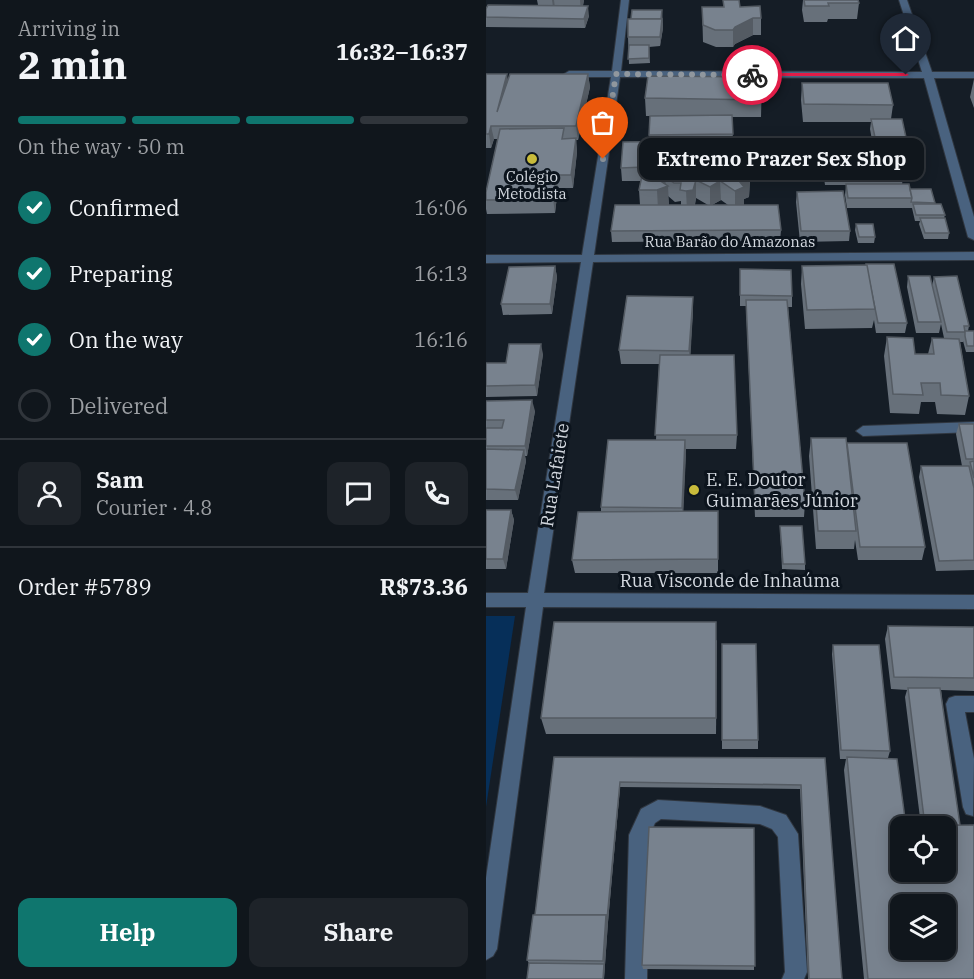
<!DOCTYPE html>
<meta charset="utf-8">
<style>
body{margin:0;font-family:"IBM Plex Serif",serif;background:#1e2329;color:#f1f3f6;height:100vh;display:flex;flex-direction:column;font-size:22px;white-space:nowrap}
*{box-sizing:border-box;margin:0}
p{font-size:20px;color:#9c9fa3}
.icon{flex:none;width:33px;height:33px;fill:none;stroke:currentColor;stroke-width:2;stroke-linecap:round;stroke-linejoin:round}
.map{position:relative;flex:1;overflow:hidden}
.details{display:flex;flex-direction:column;background:#10161c;width:486px}
.details>*{flex:none}
.fabs{position:absolute;left:404px;top:816px;display:grid;gap:12px}
.fabs a{display:grid;place-items:center;width:66px;height:66px;border-radius:12px;background:#10161c;box-shadow:0 3px 15px #0003,0 0 0 2px #30353b;font-size:30px}
.pin{position:absolute;display:grid;place-items:center;width:51px;height:51px;color:#fff;margin:-62px -26px;border-radius:50% 50% 50% 0;rotate:-45deg;box-shadow:0 0 6px #0007}
.pin .icon{rotate:45deg}
.courier{position:absolute;display:grid;place-items:center;width:60px;height:60px;margin:-30px;border:4px solid #e11d48;border-radius:50%;background:#fff;color:#222;box-shadow:0 2px 8px #0007}
.bubble{position:absolute;height:42px;border-radius:12px;background:#10161c;box-shadow:0 3px 15px #0003,0 0 0 2px #30353b;font-size:20px;font-weight:800;line-height:42px;text-align:center}
.summary em{font-style:normal;font-weight:800}
.summary div{display:flex;flex-direction:column-reverse}
.summary{display:flex;align-items:center;justify-content:space-between;height:102px;padding:0 18px}
h1{font-size:39px;font-weight:800;line-height:45px}
.bar{display:grid;grid-template-columns:repeat(4,1fr);gap:9px 6px;align-content:center;height:72px;padding:0 18px}
.bar i{height:8px;border-radius:4px;background:#30353b}
.bar .active{background:#0f766e}
.bar p{grid-column:span 4}
.line{display:flex;align-items:center;gap:15px;padding:0 18px;border-top:2px solid #30353b}
.line div{flex:1}
.round{display:grid;place-items:center;flex:none;width:63px;height:63px;border-radius:12px;background:#1e2329}
ol{padding:0 18px;list-style:none}
li{display:flex;align-items:center;gap:18px;height:66px}
li p{margin-inline-start:auto}
li .icon{padding:6px;border-radius:50%;background:#0f766e;color:#fff;stroke-width:4}
li:last-child{color:#9c9fa3}
li i{width:33px;height:33px;border:3px solid #30353b;border-radius:50%}
.primary-button{display:flex;gap:12px;margin-top:auto;padding:12px 18px}
.primary-button a{flex:1;height:69px;border-radius:12px;background:#0f766e;color:#fff;font-size:24px;font-weight:800;line-height:69px;text-align:center}
.primary-button a+a{background:#1e2329;color:#f1f3f6}
main{display:flex;flex:1;min-height:0}
.map>svg:first-child{display:block}
.green{fill:#062f59}
.lines{fill:none;stroke-linecap:round;stroke-linejoin:round}
.service-casing{stroke:#303740;stroke-width:2}
.minor-casing{stroke:#303740;stroke-width:2}
.service{fill:#49627f;fill-rule:evenodd}
.minor{fill:#49627f;fill-rule:evenodd}
.wall{fill:#67707a;fill-rule:evenodd}
.shaded-wall{fill:#545b63}
.building{fill:#78828e;stroke:#545b63;stroke-width:1.5;fill-rule:evenodd}
.route{fill:#e11d48}
.done{stroke:#90979e;stroke-width:6;stroke-dasharray:0 10.8}
.poi-dot{fill:#c8bb3b;stroke:#0c141d;stroke-width:2}
.labels{text-anchor:middle;stroke-width:6;stroke-linejoin:round;paint-order:stroke}
.far-poi-label{font-size:15px;fill:#d3d8df;stroke:#0c141d}
.far-street-label{font-size:15px;fill:#d3d8df;stroke:#0c141d}
.street-label{font-size:18px;fill:#d3d8df;stroke:#0c141d}
.poi-label{font-size:18px;fill:#d3d8df;stroke:#0c141d;text-anchor:start}
</style>
<main>
<section class="details">
<div class="summary"><div><h1>2 min</h1><p>Arriving in</p></div><em>16:32–16:37</em></div>
<div class="bar"><i class="active"></i><i class="active"></i><i class="active"></i><i></i><p>On the way · 50 m</p></div>
<ol>
<li><svg class="icon" aria-label="check" viewBox="0 0 24 24"><path d="M5 12l5 5 9-10"/></svg>Confirmed<p>16:06</p></li>
<li><svg class="icon" aria-label="check" viewBox="0 0 24 24"><path d="M5 12l5 5 9-10"/></svg>Preparing<p>16:13</p></li>
<li><svg class="icon" aria-label="check" viewBox="0 0 24 24"><path d="M5 12l5 5 9-10"/></svg>On the way<p>16:16</p></li>
<li><i></i>Delivered</li>
</ol>
<div class="line" style="height:108px"><a class="round"><svg class="icon" aria-label="person" viewBox="0 0 24 24"><circle cx="12" cy="8" r="4"/><path d="M4 21q1-7 8-7t8 7"/></svg></a><div><b>Sam</b><p>Courier · 4.8</p></div><a class="round"><svg class="icon" aria-label="chat" viewBox="0 0 24 24"><path d="M4 5h16v11H9l-5 4z"/></svg></a><a class="round"><svg class="icon" aria-label="phone" viewBox="0 0 24 24"><path d="M5 4h4l2 5-3 2q2 4 5 5l2-3 5 2v4C11 20 4 13 5 4z"/></svg></a></div>
<div class="line" style="height:78px"><div>Order #5789</div><b>R$73.36</b></div>
<div class="primary-button"><a>Help</a><a>Share</a></div>
</section>
<div class="map">
<svg width="488" height="979" viewBox="0 0 488 979">
<rect width="100%" height="100%" fill="#151d26"/>
<polygon class="green" points="0,616 29,616 0,807"/>
<g class="lines">
<defs>
<g id="service">
<polygon points="488,422 488,432 377,436 370,431 377,426"/>
<polygon points="469,696 488,696 488,712 479,712 488,759 487,816 480,814 477,807 460,704 463,698"/>
<polygon points="172,800 274,806 300,815 312,834 321,972 318,979 296,979 299,972 292,837 286,829 274,824 175,819 169,823 163,836 161,979 139,979 143,835 155,809"/>
</g>
<polygon id="minor" points="135,0 143,0 135,71 436,72 413,0 421,0 446,72 488,72 488,78 448,78 488,217 488,240 482,237 438,78 134,77 108,255 488,252 488,260 107,262 58,593 488,595 488,609 57,607 11,949 7,956 0,960 0,878 40,607 0,607 0,593 42,593 95,262 0,263 0,255 96,255 125,77 83,77 78,74 83,71 126,71"/>
</defs>
<use href="#service" class="service-casing"/>
<use href="#minor" class="minor-casing"/>
<use href="#service" class="service"/>
<use href="#minor" class="minor"/>
</g>
<g class="wall">
<polygon points="51,0 98,0 97,6 103,16 99,28 0,27 0,9 52,5"/>
<polygon points="317,0 372,0 373,3 371,19 342,19 341,22 318,22 316,10"/>
<polygon points="216,7 254,7 275,18 275,35 267,35 249,44 247,47 230,47 217,42"/>
<polygon points="176,10 177,28 174,46 163,47 164,63 143,64 142,37 145,19"/>
<polygon points="0,74 22,79 102,74 104,87 92,140 90,140 91,152 87,188 72,188 69,213 1,214 0,209 0,192 12,139 8,139 5,148 0,148"/>
<path d="M276,77l-1,40h-29l1,24 41,25v13l-24,1 -1,17 -5,2v6l37,25 -1,11 -168,1 -1,-11 29,-26 -1,-15 2,-9h-19l-1,-13 28,-26 1,-26h-4l-1,-18zM182,196l7,6 6,-1v4h-12zM210,198l12,7h-13zM235,200l7,5h-16z"/>
<polygon points="488,79 488,108 484,97"/>
<polygon points="316,83 407,105 405,119 421,142 419,152 414,152 419,168 416,184 371,184 424,189 449,203 448,204 459,215 458,218 463,233 462,239 438,239 433,224 434,221 429,221 426,208 361,208 359,195 360,185 339,185 338,178 318,179 313,174 314,159 335,153 336,147 387,146 384,129 385,122 317,122 315,100"/>
<polygon points="289,147 310,166 310,171 289,171"/>
<polygon points="311,192 364,231 363,241 314,242 310,202"/>
<polygon points="370,224 389,237 388,243 372,243 369,230"/>
<polygon points="69,266 71,277 66,314 17,315 15,304"/>
<polygon points="316,266 421,323 419,333 390,333 388,320 386,328 319,329 315,284"/>
<polygon points="254,269 306,296 306,307 302,307 319,503 318,517 269,517 260,306 254,306"/>
<polygon points="422,276 446,286 448,277 483,326 482,331 488,331 488,352 480,352 477,341 477,342 474,342 483,396 479,415 451,414 449,402 435,402 433,414 404,413 398,356 401,337 429,354 442,354 446,338 458,338 455,324 453,333 430,333 421,287"/>
<polygon points="207,297 207,311 204,355 251,435 250,449 200,449 197,511 232,511 232,573 89,573 86,560 115,511 115,507 170,440 173,364 135,364 133,350"/>
<polygon points="57,354 51,396 0,397 0,363 20,363"/>
<polygon points="0,401 49,411 41,456 39,456 40,461 32,500 0,500"/>
<polygon points="473,424 488,424 488,570 450,571 433,477 435,466 476,466 470,434"/>
<polygon points="325,438 361,444 439,547 436,560 372,560 369,540 368,549 330,549 323,456"/>
<polygon points="0,510 25,510 28,520 20,569 0,569"/>
<polygon points="294,526 319,564 319,570 296,569"/>
<polygon points="402,626 488,627 488,691 455,690 488,979 378,979 358,770 360,759 354,759 346,654 347,645 404,751 402,758 420,826 435,826 419,697 421,690 405,689 399,639"/>
<polygon points="231,640 230,734 60,734 55,718"/>
<polygon points="236,644 272,740 272,749 236,749"/>
<polygon points="68,757 339,758 356,979 322,979 314,789 134,787 122,922 118,979 41,979 43,963 41,960 49,915"/>
<polygon points="268,828 268,970 157,969 156,965"/>
</g>
<g class="shaded-wall">
<polygon points="66,0 68,0 69,8 68,14"/>
<polygon points="94,0 98,0 95,14"/>
<polygon points="102,6 103,16 99,28 98,19"/>
<polygon points="267,18 267,35 249,44 247,47 247,30 249,27"/>
<polygon points="176,19 177,28 174,46 174,37"/>
<polygon points="21,74 23,87 11,112"/>
<polygon points="102,74 104,87 92,140 90,126"/>
<polygon points="5,126 8,139 5,148 3,134"/>
<polygon points="90,138 91,152 87,188 85,175"/>
<polygon points="70,175 72,188 69,213 67,199"/>
<polygon points="179,177 180,187 182,186 183,205 172,209 171,190 173,180"/>
<polygon points="264,178 263,197 258,199 258,205 249,209 249,191 254,182"/>
<polygon points="210,180 210,198 208,208 201,210 200,191"/>
<polygon points="234,181 235,200 224,206 224,187"/>
<polygon points="69,266 71,277 66,314 64,304"/>
<polygon points="207,297 207,311 204,365 203,351"/>
<polygon points="55,344 57,354 51,396 49,385"/>
<polygon points="46,400 49,411 41,456 39,446"/>
<polygon points="199,440 200,454 197,521 196,508"/>
<polygon points="38,450 40,461 32,500 29,490"/>
<polygon points="25,510 28,520 20,569 17,559"/>
<polygon points="134,782 134,787 122,922 118,979 117,979 120,915"/>
</g>
<g class="building">
<polygon points="237,0 253,0 254,7 274,6 275,18 267,18 249,27 247,30 229,30 217,25 216,7 238,7"/>
<polygon points="318,0 372,0 373,3 342,3 343,6 319,6"/>
<polygon points="2,5 102,6 98,19 0,17 0,9"/>
<polygon points="146,10 176,10 175,19 145,19"/>
<polygon points="142,19 176,19 174,37 142,37"/>
<polygon points="143,45 163,45 163,58 142,59"/>
<polygon points="0,74 21,74 11,112 24,74 102,74 90,126 5,126 3,134 0,134"/>
<polygon points="162,76 276,77 276,100 159,98"/>
<polygon points="316,83 402,83 407,105 318,104"/>
<polygon points="246,115 247,134 163,135 164,116"/>
<polygon points="385,119 416,119 421,142 390,142"/>
<polygon points="78,128 76,139 90,138 85,175 70,175 67,199 0,200 0,192 14,129"/>
<polygon points="285,140 288,166 251,166 251,165 229,164 227,166 184,167 158,166 158,167 135,168 137,142"/>
<polygon points="412,145 419,168 340,170 339,163 319,163 314,159 317,153 337,153 336,147"/>
<polygon points="289,147 310,148 310,166 289,165"/>
<polygon points="229,164 251,165 251,171 264,178 254,182 258,187 249,191 234,181 224,187 210,180 207,190 200,191 194,190 195,183 188,183 179,177 173,180 182,186 171,190 153,190 158,166 225,169"/>
<polygon points="360,184 423,184 426,198 362,198"/>
<polygon points="424,189 445,189 449,203 425,202 426,198"/>
<polygon points="357,191 364,231 315,231 311,192"/>
<polygon points="427,204 455,204 459,215 430,215"/>
<polygon points="129,205 292,205 295,230 125,231"/>
<polygon points="434,218 459,218 463,233 439,233"/>
<polygon points="370,224 387,224 389,237 373,237"/>
<polygon points="380,264 408,264 421,323 392,323"/>
<polygon points="381,265 389,309 321,310 316,266"/>
<polygon points="69,266 64,304 15,304 23,267"/>
<polygon points="254,269 305,270 306,296 254,295"/>
<polygon points="422,276 444,276 455,322 432,322"/>
<polygon points="471,276 483,326 478,326 479,332 461,332 448,277"/>
<polygon points="141,296 207,297 203,351 133,350"/>
<polygon points="260,300 301,300 319,503 269,504"/>
<polygon points="479,331 488,331 488,346 481,346 479,336"/>
<polygon points="401,337 427,338 429,354 448,354 446,338 473,339 483,396 455,395 454,383 435,383 437,395 407,394"/>
<polygon points="23,344 55,344 49,385 0,386 0,363 20,363"/>
<polygon points="174,355 248,355 251,435 169,435"/>
<polygon points="46,400 39,446 0,446 0,428 16,428 18,420 0,420 0,401"/>
<polygon points="473,424 488,424 488,459 480,459"/>
<polygon points="325,438 360,438 370,531 332,531"/>
<polygon points="122,440 199,440 196,508 115,507"/>
<polygon points="361,443 421,443 439,547 374,547"/>
<polygon points="0,449 38,450 29,490 0,489"/>
<polygon points="488,461 488,478 484,462"/>
<polygon points="435,466 483,466 488,488 488,560 453,561"/>
<polygon points="0,510 25,510 17,559 0,559"/>
<polygon points="232,511 232,559 86,560 92,512"/>
<polygon points="294,526 316,526 319,564 297,564"/>
<polygon points="68,622 230,622 230,718 55,718"/>
<polygon points="402,626 488,627 488,678 408,677"/>
<polygon points="236,644 270,644 272,740 236,740"/>
<polygon points="347,645 393,645 404,751 355,750"/>
<polygon points="422,688 454,688 474,825 439,826"/>
<polygon points="68,757 339,758 356,979 323,979 315,785 134,782 121,919 120,915 49,915"/>
<path d="M361,757l50,2 9,67 68,-1v154h-106zM414,826h45v46h-45zM414,904h45v46h-45z"/>
<polygon points="163,827 268,828 269,966 156,965"/>
<polygon points="47,915 120,915 117,961 41,960"/>
<polygon points="43,963 118,964 117,979 41,979"/>
</g>
<polygon class="route" points="264,73 420,73 423,75 420,76 266,76"/>
<g class="lines">
<polyline class="done" points="117,159 130,74 266,75"/>
</g>
<g class="poi-dot">
<circle cx="46" cy="159" r="6"/>
<circle cx="208" cy="490" r="6"/>
</g>
<g class="labels">
<g class="far-poi-label">
<text x="46" y="182">Colégio<tspan x="46" dy="17">Metodista</tspan></text>
</g>
<g class="far-street-label">
<text x="244" y="247">Rua Barão do Amazonas</text>
</g>
<g class="street-label">
<text transform="translate(69 475) rotate(-81)" y="6">Rua Lafaiete</text>
<text x="244" y="587">Rua Visconde de Inhaúma</text>
</g>
<g class="poi-label">
<text x="220" y="486">E. E. Doutor<tspan x="220" dy="21">Guimarães Júnior</tspan></text>
</g>
</g>
</svg>
<div class="fabs">
<a><svg class="icon" aria-label="locate" viewBox="0 0 24 24"><circle cx="12" cy="12" r="6"/><path d="M12 2v4M12 18v4M2 12h4M18 12h4"/></svg></a>
<a><svg class="icon" aria-label="layers" viewBox="0 0 24 24"><path d="M12 4l9 5-9 5-9-5zM3 14l9 5 9-5"/></svg></a>
</div>
<div class="pin" style="left:117px;top:159px;background:#ea580c"><svg class="icon" aria-label="bag" viewBox="0 0 24 24"><path d="M5 8h14l-1 12H6zM9 8a3 3 0 0 1 6 0"/></svg></div>
<div class="pin" style="left:420px;top:75px;background:#1f2937"><svg class="icon" aria-label="home" viewBox="0 0 24 24"><path d="M3 11l9-7 9 7M6 9v11h12V9"/></svg></div>
<div class="courier" style="left:266px;top:75px"><svg class="icon" aria-label="bike" viewBox="0 0 24 24"><circle cx="6" cy="16" r="4"/><circle cx="18" cy="16" r="4"/><path d="M6 16l4-8h5l3 8M10 8l3 8H6M13 5h3"/></svg></div>
<div class="bubble" style="left:153px;top:138px;width:285px">Extremo Prazer Sex Shop</div>
</div>
</main>
